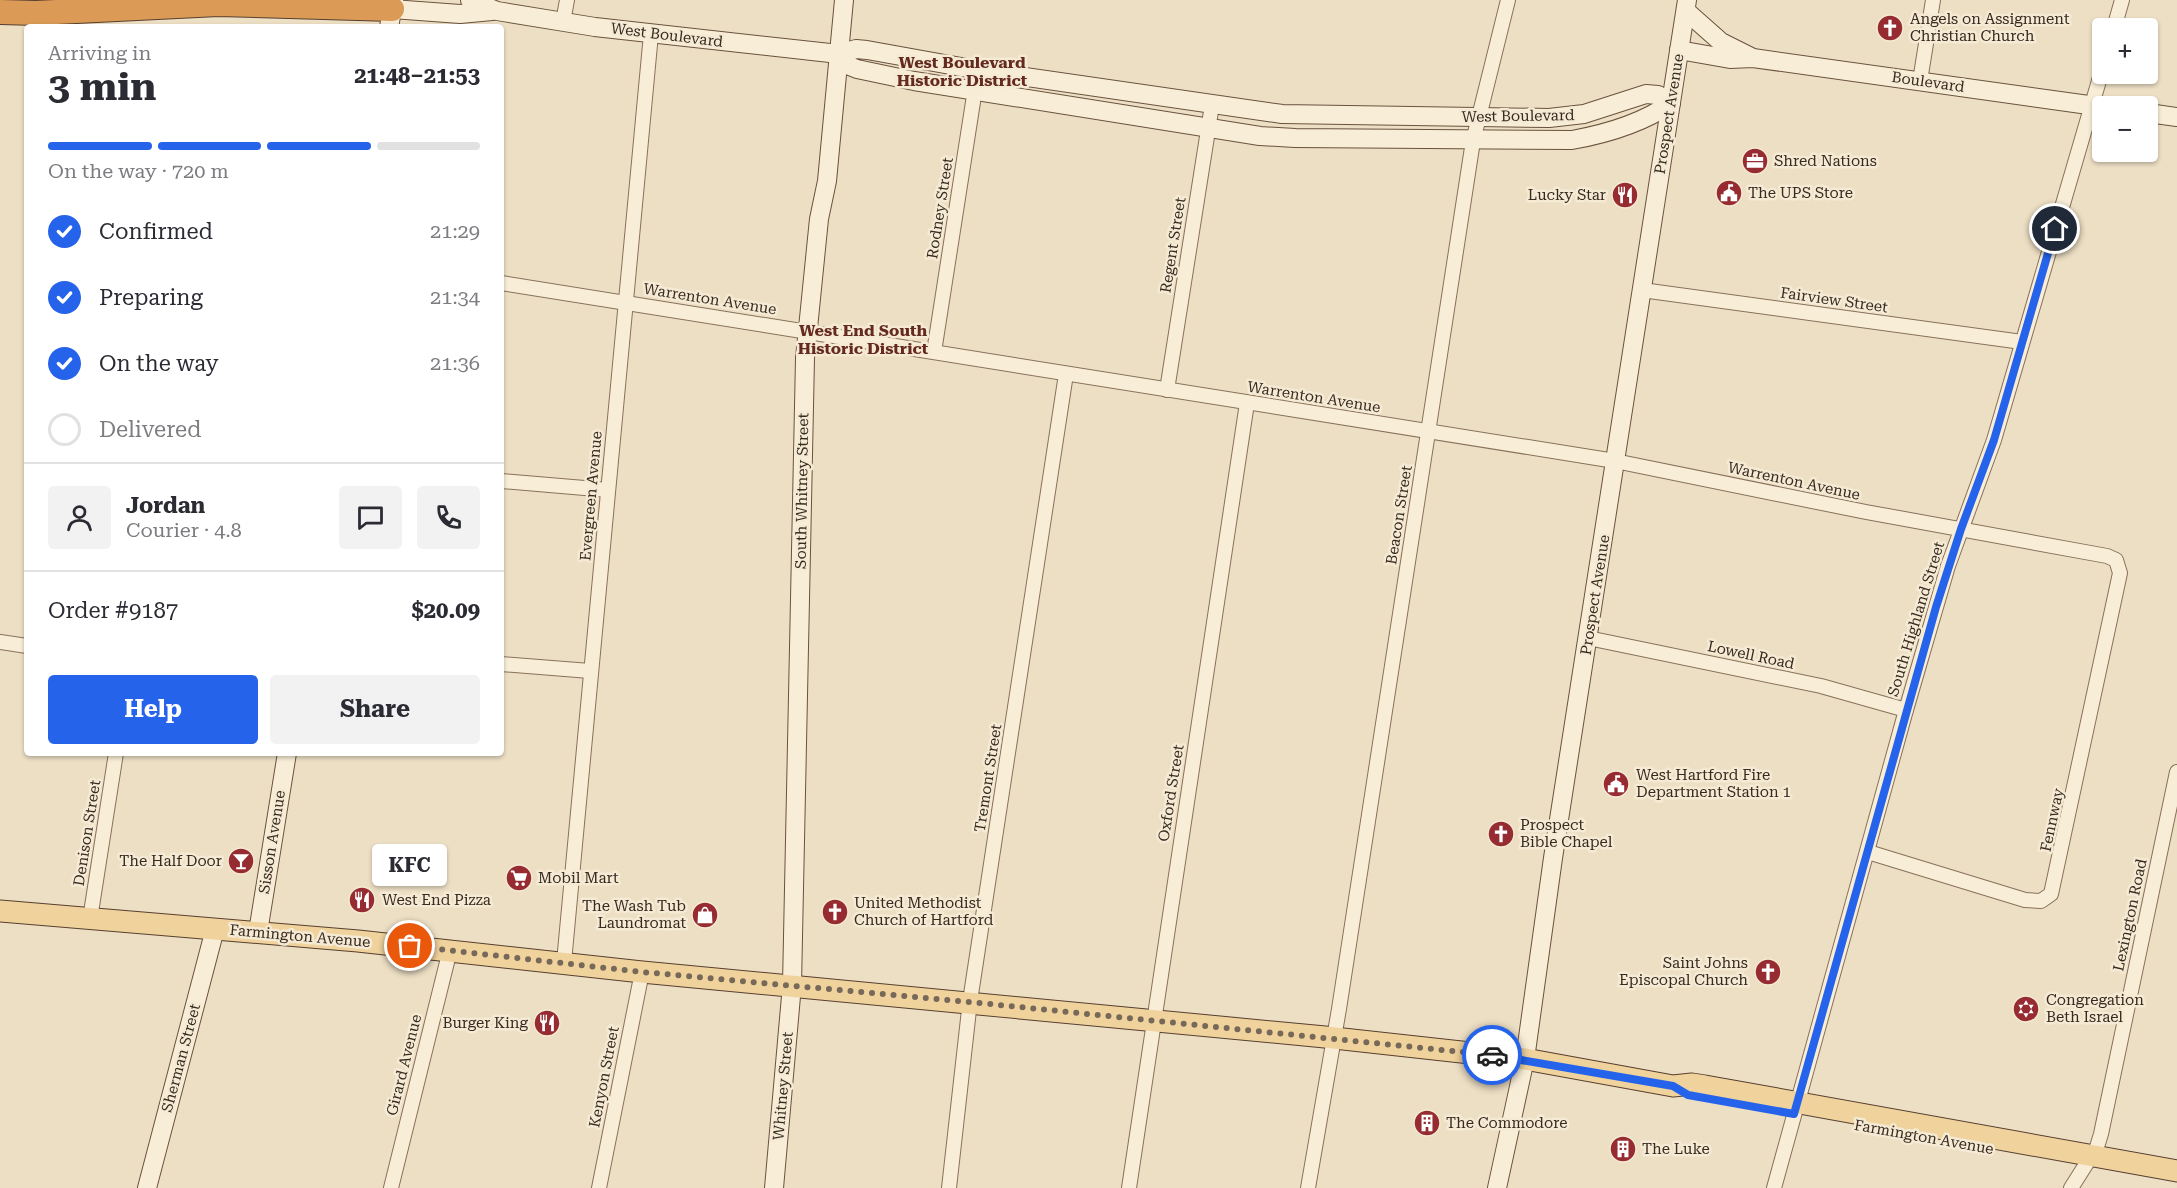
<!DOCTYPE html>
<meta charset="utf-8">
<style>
body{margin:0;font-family:"Roboto Serif",serif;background:#f2f2f3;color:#2b2b33;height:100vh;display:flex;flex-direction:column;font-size:22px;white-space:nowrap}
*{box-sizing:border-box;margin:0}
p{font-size:20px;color:#7c7c81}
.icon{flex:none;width:33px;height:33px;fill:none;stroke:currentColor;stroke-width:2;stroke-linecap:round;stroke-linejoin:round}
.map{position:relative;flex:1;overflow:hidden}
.drawer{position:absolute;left:24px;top:24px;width:480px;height:732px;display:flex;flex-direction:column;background:#fff;border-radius:6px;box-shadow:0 2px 4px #0004}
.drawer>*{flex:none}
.tools{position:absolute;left:2092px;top:18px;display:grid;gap:12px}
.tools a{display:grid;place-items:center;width:66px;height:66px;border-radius:6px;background:#fff;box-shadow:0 2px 4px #0004;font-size:30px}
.pin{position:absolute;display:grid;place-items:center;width:51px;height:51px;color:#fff;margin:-26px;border:3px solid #fff;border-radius:50%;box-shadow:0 2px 6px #0007}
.courier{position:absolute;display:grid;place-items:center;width:60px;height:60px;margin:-30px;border:4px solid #2563eb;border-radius:50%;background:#fff;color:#222;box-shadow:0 2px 8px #0007}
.bubble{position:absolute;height:42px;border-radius:6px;background:#fff;box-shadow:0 2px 4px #0004;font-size:20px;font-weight:700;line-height:42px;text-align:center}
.overview em{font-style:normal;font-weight:700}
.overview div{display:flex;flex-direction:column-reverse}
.overview{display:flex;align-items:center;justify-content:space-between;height:102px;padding:0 24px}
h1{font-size:39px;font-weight:700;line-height:45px}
.bar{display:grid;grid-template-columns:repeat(4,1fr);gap:9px 6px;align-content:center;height:72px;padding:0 24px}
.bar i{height:8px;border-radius:4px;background:#e1e1e2}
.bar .selected{background:#2563eb}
.bar p{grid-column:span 4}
.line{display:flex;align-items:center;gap:15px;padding:0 24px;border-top:2px solid #e1e1e2}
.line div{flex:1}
.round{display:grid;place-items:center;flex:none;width:63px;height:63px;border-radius:6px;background:#f2f2f3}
ol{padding:0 24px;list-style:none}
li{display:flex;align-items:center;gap:18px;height:66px}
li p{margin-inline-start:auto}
li .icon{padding:6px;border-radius:50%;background:#2563eb;color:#fff;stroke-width:4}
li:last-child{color:#7c7c81}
li i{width:33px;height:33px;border:3px solid #e1e1e2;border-radius:50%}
.action{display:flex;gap:12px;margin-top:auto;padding:12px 24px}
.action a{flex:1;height:69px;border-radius:6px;background:#2563eb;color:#fff;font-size:24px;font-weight:700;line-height:69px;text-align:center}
.action a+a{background:#f2f2f3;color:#2b2b33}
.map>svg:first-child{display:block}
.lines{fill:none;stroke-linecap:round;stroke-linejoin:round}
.street-casing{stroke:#88715b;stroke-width:16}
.secondary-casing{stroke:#6a523e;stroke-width:20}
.primary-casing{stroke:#563f2f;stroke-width:23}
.highway-casing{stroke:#563f2f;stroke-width:26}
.street{stroke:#f8edd7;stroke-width:14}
.secondary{stroke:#f8edd7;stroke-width:18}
.primary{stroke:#f0d29d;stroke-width:21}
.highway{stroke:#db9b56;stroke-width:24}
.done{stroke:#776959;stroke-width:6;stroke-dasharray:0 10.8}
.route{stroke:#2563eb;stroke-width:8}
.labels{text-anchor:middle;stroke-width:5;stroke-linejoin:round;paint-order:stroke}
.poi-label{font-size:15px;fill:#382a1f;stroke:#f5ead4;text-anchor:start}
.street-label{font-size:15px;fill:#382a1f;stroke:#f5ead4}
.neighbourhood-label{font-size:16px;font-weight:bold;fill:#642a1f;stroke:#f5ead4}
</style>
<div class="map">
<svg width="2177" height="1188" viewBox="0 0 2177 1188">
<rect width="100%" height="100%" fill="#eddfc4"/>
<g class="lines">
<defs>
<g id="street">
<polyline points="563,22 567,0"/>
<polyline points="2114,28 2122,0"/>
<polyline points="1920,81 1933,0"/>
<polyline points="501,283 1615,461 1866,512 2107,556 2116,560 2120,573 2051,894 2041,901 2025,900 1868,852"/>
<polyline points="1642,290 2022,342"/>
<polyline points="934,352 978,70"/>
<polyline points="1167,390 1212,105"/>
<polyline points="501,481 608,490"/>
<polyline points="1588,638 1821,686 1906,710"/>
<polyline points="0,642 27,646"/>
<polyline points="501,664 590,671"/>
<polyline points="90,919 116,753"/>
<polyline points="564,962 651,34"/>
<polyline points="391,1188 450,950"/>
<polyline points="599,1188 642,972"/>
<polyline points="949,1188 970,1001 1066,374"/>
<polyline points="1129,1188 1247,403"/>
<polyline points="1308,1188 1339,1009 1473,141 1508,0"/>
<polyline points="1774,1188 1906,710 1948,566 1994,440 2103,67"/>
<polyline points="2071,1188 2097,1147 2101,1134 2177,772"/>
</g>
<g id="secondary">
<path d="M470,0l27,11 98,16 244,27 17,-5 11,1 111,20 304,44 267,4 35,-4 62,-20 12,1 13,8c-28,20 -66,31 -99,37l-277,-2 -35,-2 -346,-55 -57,-12 -10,-4 -8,-11"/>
<polyline points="392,9 460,14 492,11"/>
<polyline points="1686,11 1721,42 1751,57"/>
<polyline points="389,27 394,0"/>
<polyline points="1679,50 1730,59 1753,58 2103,107"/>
<polyline points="2148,113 2177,117"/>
<polyline points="258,932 287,753"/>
<polyline points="147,1188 215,929"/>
<polyline points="774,1188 792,985 805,358 819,219 827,181 844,0"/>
<polyline points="1497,1188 1525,1059 1553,858 1687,0"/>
</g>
<polyline id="primary" points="0,911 358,941 642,972 1325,1037 1525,1059 1673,1086 1692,1084 1705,1086 2177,1171"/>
<polyline id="highway" points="0,12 36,13 218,4 392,9"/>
</defs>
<use href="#street" class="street-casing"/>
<use href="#secondary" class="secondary-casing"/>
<use href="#primary" class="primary-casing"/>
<use href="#highway" class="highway-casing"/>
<use href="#street" class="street"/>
<use href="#secondary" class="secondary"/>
<use href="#primary" class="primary"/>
<use href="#highway" class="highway"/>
</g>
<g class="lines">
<polyline class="done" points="410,946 642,972 970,1002 1492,1055"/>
<polyline class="route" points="1492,1055 1673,1086 1688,1095 1794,1114 1936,607 1961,529 1994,440 2055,229"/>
</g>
<defs>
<symbol id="church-disc" viewBox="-11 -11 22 22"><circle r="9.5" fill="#962c31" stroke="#f5ead4"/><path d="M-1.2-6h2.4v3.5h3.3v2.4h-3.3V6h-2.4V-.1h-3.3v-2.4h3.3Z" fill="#fff"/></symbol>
<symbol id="office-disc" viewBox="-11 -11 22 22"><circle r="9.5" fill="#962c31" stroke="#f5ead4"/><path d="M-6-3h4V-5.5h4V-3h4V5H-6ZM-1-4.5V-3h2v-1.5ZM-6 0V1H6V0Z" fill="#fff"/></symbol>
<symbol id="civic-disc" viewBox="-11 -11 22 22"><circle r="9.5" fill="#962c31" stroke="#f5ead4"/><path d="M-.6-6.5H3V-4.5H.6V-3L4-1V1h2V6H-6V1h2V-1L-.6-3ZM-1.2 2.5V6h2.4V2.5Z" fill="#fff"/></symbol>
<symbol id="restaurant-disc" viewBox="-11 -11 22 22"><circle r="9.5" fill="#962c31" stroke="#f5ead4"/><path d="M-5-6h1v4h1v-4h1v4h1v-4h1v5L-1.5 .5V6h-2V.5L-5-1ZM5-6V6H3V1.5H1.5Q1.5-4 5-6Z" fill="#fff"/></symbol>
<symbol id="bar-disc" viewBox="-11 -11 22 22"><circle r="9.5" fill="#962c31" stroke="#f5ead4"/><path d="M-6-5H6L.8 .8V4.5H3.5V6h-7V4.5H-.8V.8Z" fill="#fff"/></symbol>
<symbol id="supermarket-disc" viewBox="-11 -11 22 22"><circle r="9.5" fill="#962c31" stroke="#f5ead4"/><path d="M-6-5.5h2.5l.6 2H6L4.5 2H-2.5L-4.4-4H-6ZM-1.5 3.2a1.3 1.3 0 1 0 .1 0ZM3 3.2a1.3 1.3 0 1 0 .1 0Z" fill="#fff"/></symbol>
<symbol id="shop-disc" viewBox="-11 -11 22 22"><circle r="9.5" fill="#962c31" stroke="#f5ead4"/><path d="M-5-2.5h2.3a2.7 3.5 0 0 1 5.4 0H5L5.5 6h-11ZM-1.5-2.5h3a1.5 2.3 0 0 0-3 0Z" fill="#fff"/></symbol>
<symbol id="synagogue-disc" viewBox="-11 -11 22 22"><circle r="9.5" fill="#962c31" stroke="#f5ead4"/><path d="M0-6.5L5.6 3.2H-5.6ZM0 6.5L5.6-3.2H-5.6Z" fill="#fff"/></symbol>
<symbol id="building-disc" viewBox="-11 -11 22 22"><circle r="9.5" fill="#962c31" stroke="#f5ead4"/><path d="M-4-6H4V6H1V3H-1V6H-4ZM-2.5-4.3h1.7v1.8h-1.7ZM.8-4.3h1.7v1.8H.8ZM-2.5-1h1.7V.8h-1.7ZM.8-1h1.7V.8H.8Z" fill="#fff"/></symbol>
</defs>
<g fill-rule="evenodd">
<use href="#church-disc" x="1875" y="13" width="30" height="30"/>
<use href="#office-disc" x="1740" y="146" width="30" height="30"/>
<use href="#civic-disc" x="1714" y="178" width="30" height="30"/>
<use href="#restaurant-disc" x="1610" y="180" width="30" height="30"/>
<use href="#civic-disc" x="1601" y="769" width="30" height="30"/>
<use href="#church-disc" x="1486" y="819" width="30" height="30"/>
<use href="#bar-disc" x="226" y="846" width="30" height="30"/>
<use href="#supermarket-disc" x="504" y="863" width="30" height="30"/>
<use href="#restaurant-disc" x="347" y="885" width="30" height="30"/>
<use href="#church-disc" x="820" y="897" width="30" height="30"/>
<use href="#shop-disc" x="690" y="900" width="30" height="30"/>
<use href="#church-disc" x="1753" y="957" width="30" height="30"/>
<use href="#synagogue-disc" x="2011" y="994" width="30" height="30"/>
<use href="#restaurant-disc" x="532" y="1008" width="30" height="30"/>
<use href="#building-disc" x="1412" y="1108" width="30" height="30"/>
<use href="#building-disc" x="1608" y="1134" width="30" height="30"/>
</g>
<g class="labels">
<g class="poi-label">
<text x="1910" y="24">Angels on Assignment<tspan x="1910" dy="17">Christian Church</tspan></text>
<text x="1774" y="166">Shred Nations</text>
<text x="1748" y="198">The UPS Store</text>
<text x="1606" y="200" text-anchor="end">Lucky Star</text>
<text x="1636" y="780">West Hartford Fire<tspan x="1636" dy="17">Department Station 1</tspan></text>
<text x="1520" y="830">Prospect<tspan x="1520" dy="17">Bible Chapel</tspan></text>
<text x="222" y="866" text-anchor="end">The Half Door</text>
<text x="538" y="883">Mobil Mart</text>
<text x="382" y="905">West End Pizza</text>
<text x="854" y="908">United Methodist<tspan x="854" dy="17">Church of Hartford</tspan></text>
<text x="686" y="911" text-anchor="end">The Wash Tub<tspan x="686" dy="17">Laundromat</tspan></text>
<text x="1748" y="968" text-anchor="end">Saint Johns<tspan x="1748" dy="17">Episcopal Church</tspan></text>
<text x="2046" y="1005">Congregation<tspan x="2046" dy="17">Beth Israel</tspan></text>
<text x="528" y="1028" text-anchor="end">Burger King</text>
<text x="1446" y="1128">The Commodore</text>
<text x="1642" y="1154">The Luke</text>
</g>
<g class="street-label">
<text transform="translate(667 35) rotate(7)" y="5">West Boulevard</text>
<text transform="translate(1928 82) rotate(8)" y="5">Boulevard</text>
<text transform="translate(1669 114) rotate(-81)" y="5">Prospect Avenue</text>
<text transform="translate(1518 116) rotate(-1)" y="5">West Boulevard</text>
<text transform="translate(940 208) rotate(-81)" y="5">Rodney Street</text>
<text transform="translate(1173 245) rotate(-81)" y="5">Regent Street</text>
<text transform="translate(710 299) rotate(9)" y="5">Warrenton Avenue</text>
<text transform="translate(1834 300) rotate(8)" y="5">Fairview Street</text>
<text transform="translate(1314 397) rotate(9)" y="5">Warrenton Avenue</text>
<text transform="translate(1794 481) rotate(12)" y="5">Warrenton Avenue</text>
<text transform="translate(802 491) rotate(-89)" y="5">South Whitney Street</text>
<text transform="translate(591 496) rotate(-85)" y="5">Evergreen Avenue</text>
<text transform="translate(1399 515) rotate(-81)" y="5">Beacon Street</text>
<text transform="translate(1595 595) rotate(-81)" y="5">Prospect Avenue</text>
<text transform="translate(1916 619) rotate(-73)" y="5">South Highland Street</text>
<text transform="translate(1751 655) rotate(12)" y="5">Lowell Road</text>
<text transform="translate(988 778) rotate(-81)" y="5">Tremont Street</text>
<text transform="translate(1171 793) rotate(-81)" y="5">Oxford Street</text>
<text transform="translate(2052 820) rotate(-78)" y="5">Fennway</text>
<text transform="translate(87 833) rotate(-81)" y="5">Denison Street</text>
<text transform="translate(272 842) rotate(-81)" y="5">Sisson Avenue</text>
<text transform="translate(2130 915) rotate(-78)" y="5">Lexington Road</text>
<text transform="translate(300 936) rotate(5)" y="5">Farmington Avenue</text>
<text transform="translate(181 1058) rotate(-75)" y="5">Sherman Street</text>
<text transform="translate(404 1065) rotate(-76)" y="5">Girard Avenue</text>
<text transform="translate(604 1077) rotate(-79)" y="5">Kenyon Street</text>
<text transform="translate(783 1086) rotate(-85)" y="5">Whitney Street</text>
<text transform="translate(1924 1137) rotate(10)" y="5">Farmington Avenue</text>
</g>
<g class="neighbourhood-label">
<text x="962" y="68">West Boulevard<tspan x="962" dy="18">Historic District</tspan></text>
<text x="863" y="336">West End South<tspan x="863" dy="18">Historic District</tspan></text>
</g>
</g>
</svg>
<div class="tools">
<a>+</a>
<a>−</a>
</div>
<div class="pin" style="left:410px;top:946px;background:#ea580c"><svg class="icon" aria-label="bag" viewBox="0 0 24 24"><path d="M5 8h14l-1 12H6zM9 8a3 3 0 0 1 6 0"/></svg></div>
<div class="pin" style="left:2055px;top:229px;background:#1f2937"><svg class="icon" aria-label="home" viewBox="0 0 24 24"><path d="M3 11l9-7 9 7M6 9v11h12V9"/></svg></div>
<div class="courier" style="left:1492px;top:1055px"><svg class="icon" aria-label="car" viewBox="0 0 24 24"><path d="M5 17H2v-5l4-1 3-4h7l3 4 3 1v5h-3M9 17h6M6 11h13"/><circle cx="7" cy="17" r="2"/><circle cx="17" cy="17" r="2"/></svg></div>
<div class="bubble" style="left:372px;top:844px;width:75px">KFC</div>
<section class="drawer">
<div class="overview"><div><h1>3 min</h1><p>Arriving in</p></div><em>21:48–21:53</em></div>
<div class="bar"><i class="selected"></i><i class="selected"></i><i class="selected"></i><i></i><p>On the way · 720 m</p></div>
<ol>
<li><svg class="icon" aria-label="check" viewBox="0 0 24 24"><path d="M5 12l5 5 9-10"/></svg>Confirmed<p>21:29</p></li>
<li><svg class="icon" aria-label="check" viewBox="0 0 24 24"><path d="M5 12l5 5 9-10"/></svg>Preparing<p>21:34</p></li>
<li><svg class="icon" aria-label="check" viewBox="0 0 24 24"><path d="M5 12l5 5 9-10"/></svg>On the way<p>21:36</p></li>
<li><i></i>Delivered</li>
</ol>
<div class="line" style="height:108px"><a class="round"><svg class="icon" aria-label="person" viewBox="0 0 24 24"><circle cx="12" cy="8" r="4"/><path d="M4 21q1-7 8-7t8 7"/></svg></a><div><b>Jordan</b><p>Courier · 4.8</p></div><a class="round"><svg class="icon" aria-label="chat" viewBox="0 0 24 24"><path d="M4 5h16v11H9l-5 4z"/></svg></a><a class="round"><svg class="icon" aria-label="phone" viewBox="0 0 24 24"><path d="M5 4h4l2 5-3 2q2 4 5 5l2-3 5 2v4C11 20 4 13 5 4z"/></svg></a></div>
<div class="line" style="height:78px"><div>Order #9187</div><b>$20.09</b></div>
<div class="action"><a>Help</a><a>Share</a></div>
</section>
</div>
